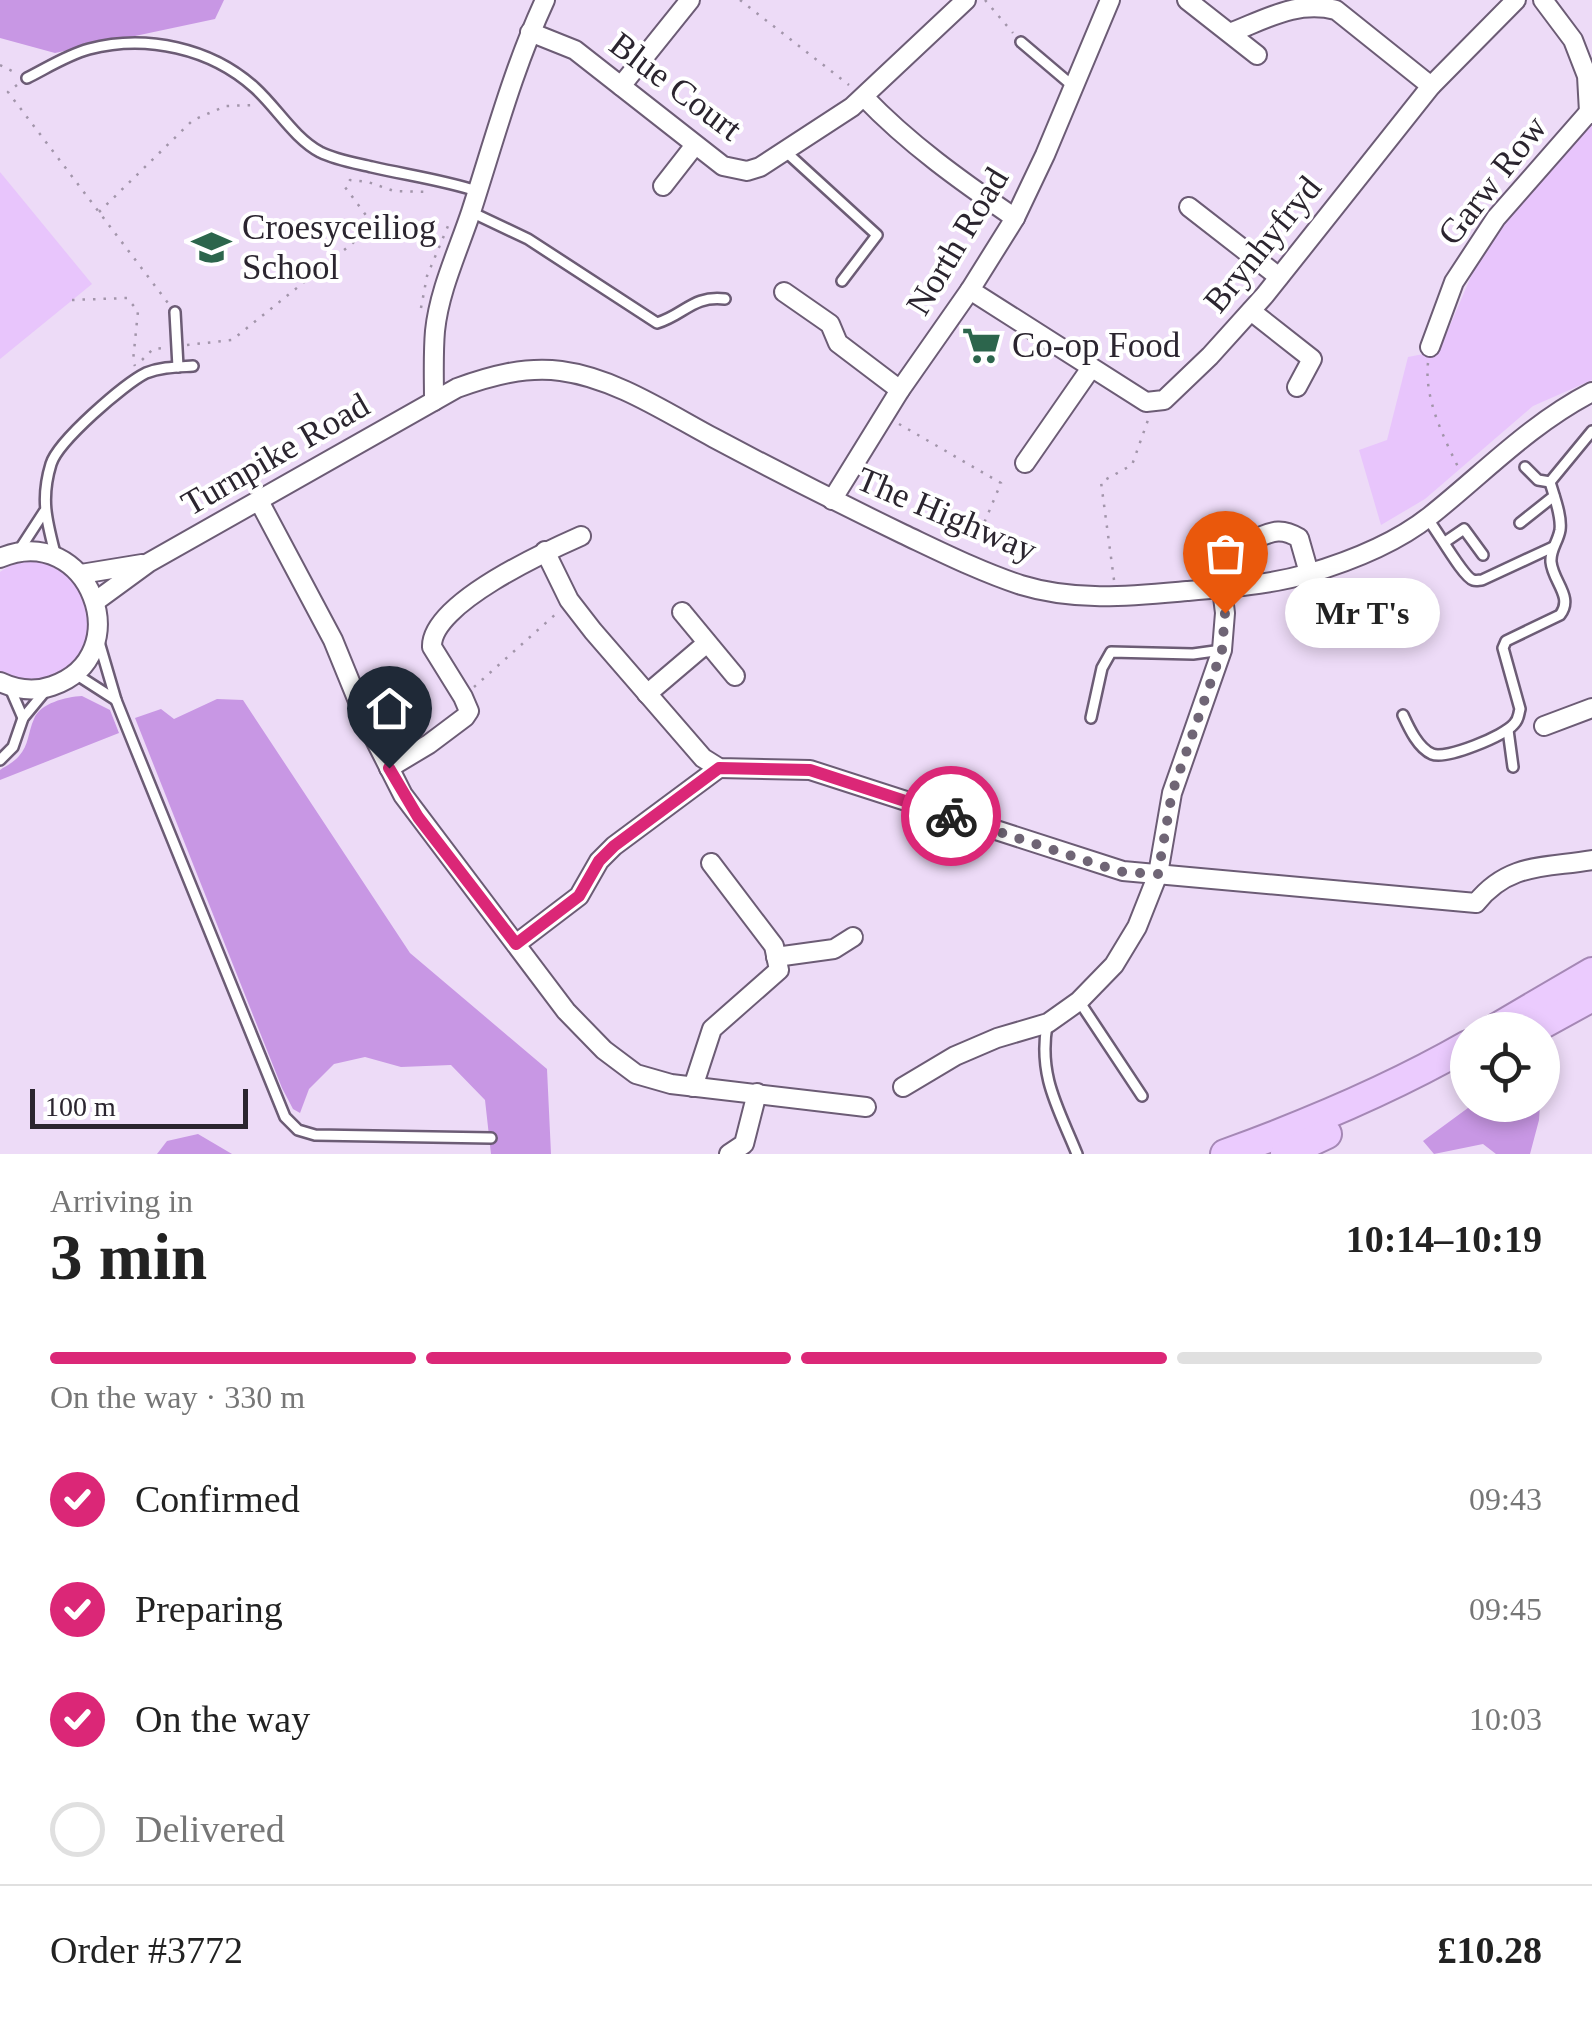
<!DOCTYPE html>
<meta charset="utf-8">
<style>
body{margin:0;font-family:Georgia,serif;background:#f6f6f6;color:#222;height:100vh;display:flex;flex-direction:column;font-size:38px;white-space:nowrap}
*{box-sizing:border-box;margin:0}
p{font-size:32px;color:#767676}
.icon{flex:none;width:55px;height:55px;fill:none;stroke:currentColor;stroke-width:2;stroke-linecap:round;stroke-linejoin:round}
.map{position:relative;height:1154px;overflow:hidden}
.side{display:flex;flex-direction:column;background:#fff;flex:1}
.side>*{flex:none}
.fabs{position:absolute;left:1450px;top:1012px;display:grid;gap:20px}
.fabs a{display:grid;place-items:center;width:110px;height:110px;border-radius:50%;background:#fff;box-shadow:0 5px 15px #0003;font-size:50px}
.scale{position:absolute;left:30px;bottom:25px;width:218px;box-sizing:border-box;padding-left:10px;border:5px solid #2b252f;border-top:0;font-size:28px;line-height:35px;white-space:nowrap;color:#2b252f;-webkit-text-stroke:8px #fff;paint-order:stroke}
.pin{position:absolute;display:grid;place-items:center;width:85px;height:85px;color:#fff;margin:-102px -42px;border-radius:50% 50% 50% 0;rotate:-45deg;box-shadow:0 0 10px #0007}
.pin .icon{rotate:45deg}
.courier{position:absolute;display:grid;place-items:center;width:100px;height:100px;margin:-50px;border:8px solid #db2777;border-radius:50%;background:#fff;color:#222;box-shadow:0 2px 12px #0007}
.bubble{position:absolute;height:70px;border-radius:35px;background:#fff;box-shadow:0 5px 15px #0003;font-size:32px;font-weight:600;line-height:70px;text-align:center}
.overview em{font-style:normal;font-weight:600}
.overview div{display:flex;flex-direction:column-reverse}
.overview{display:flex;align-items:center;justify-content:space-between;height:170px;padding:0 50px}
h1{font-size:65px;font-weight:600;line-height:75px}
.bar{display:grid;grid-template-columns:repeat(4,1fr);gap:15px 10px;align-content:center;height:120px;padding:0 50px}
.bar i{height:12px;border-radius:8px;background:#e0e0e0}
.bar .current{background:#db2777}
.bar p{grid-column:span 4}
.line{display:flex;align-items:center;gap:25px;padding:0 50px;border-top:2px solid #e0e0e0}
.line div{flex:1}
ol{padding:0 50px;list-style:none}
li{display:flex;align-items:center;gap:30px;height:110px}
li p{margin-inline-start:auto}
li .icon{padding:10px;border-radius:50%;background:#db2777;color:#fff;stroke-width:4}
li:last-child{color:#767676}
li i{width:55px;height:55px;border:5px solid #e0e0e0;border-radius:50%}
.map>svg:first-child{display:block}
.green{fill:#e8c5fc}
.forest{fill:#c897e4}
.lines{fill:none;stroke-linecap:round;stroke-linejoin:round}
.service-casing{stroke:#6c5c75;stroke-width:14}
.minor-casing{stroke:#6c5c75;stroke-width:22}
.trunk-casing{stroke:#a588b5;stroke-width:32}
.path{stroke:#a295aa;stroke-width:2.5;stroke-dasharray:2.5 8;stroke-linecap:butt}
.service{stroke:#fff;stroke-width:9}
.minor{stroke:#fff;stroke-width:18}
.trunk{stroke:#ebcbfe;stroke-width:28}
.done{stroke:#6f6575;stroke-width:10;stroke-dasharray:0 18}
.route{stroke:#db2777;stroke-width:12}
.labels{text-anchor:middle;stroke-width:8;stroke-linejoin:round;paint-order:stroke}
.street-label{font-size:35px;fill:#2b252f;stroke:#fff}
.poi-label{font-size:35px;fill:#2b252f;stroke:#fff;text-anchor:start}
</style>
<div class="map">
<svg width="1592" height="1154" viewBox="0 0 1592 1154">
<rect width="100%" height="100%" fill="#eddbf7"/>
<g class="green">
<polygon points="1592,124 1592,380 1533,406 1425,499 1381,525 1359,450 1387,440 1408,357 1439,351 1485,244"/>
<polygon points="0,172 92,284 0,359"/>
<path d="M27,561c13,1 26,2 37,9 22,16 33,52 23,77 -15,34 -58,41 -87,24v-99l9,-6z"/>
</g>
<g class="forest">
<polygon points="0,0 224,0 215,19 55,53 0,38"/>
<path d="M82,696l28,14 9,23 -119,47v-10c6,-4 14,-8 19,-14 10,-11 9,-24 15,-37 6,-16 32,-22 48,-23z"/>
<polygon points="217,699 243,700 410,953 547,1069 551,1154 491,1154 485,1100 451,1065 401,1067 365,1057 334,1064 309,1089 300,1113 293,1109 282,1088 135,718 161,709 174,719"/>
<polygon points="1472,1105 1540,1105 1539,1120 1530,1154 1496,1154 1483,1144 1434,1154 1423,1141"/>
<polygon points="198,1134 232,1154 157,1154 167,1141"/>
</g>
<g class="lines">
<defs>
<g id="service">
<polyline points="1021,42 1074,87"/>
<path d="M27,78c20,-10 40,-23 62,-29 57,-15 122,-1 166,39 22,20 39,50 65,64 16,8 35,11 52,15 35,8 71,13 105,24"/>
<polyline points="785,151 877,235 842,281"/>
<path d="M471,212l57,27 129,84c27,-8 36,-28 68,-24"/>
<polyline points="175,312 178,367"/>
<polyline points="1525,467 1538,480 1550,482"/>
<path d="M1427,518c10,12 36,59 46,62 3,1 6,0 9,0l71,-33"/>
<polyline points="1520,523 1554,496"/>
<polyline points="1445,542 1464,529 1483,555"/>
<polyline points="18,552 44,512"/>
<path d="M56,557c-9,-35 -16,-57 -5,-93 7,-23 73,-80 95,-91 15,-6 31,-6 47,-7"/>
<polyline points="99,642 116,700 134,745 285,1117 298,1130 315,1135 491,1138"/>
<polyline points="74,673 116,700"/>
<polyline points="10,688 23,718"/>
<path d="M1403,715c6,13 15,33 29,39 14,6 72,-18 82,-30 5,-5 4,-8 6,-15l-17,-61 3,-7 54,-26c14,-18 -7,-33 -9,-53 -1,-12 7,-20 9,-32 2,-14 -6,-34 -10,-48l42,-51"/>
<polyline points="1091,718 1102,668 1111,652 1193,654 1222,650"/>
<polyline points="1508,730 1513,767"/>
<polyline points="0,760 13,747 23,718 47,689"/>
<polyline points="1079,1001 1142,1096"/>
<path d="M1047,1025c-9,52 12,84 30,129"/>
</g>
<g id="minor">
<polyline points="1187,0 1257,55"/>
<polyline points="1543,0 1573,40 1587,76 1589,112 1592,114"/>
<polyline points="530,32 575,50 723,166 747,171 760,167 852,107 966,0"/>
<path d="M1230,33c36,-14 67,-33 106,-23l95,76"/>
<polyline points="621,86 690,0"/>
<path d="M864,97c45,47 97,84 151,121"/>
<polyline points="663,186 695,145"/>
<polyline points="1189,207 1279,277"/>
<polyline points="970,290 1146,402 1164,400 1210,356 1265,295 1431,86 1516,0"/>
<polyline points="784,292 830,324 838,343 900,390"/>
<polyline points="1251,311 1312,359 1297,387"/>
<polyline points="1430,347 1454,282 1496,218 1589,112"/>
<path d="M434,401c0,-23 -1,-47 1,-70 4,-40 23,-80 36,-119 23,-71 42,-143 74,-212"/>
<polyline points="1025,463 1091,368"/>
<polyline points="832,500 900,390 970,290 1015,218 1045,155 1110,0"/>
<polyline points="259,501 333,640 369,728 403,795 566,1011 604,1050 636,1074 671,1084 866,1107"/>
<path d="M1199,547c14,-2 29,-2 43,-5 24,-4 32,-19 57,-4l10,35"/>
<path d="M545,551l24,49 24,31 110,127 16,10 91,2 313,101 353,32c33,-41 70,-35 116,-43"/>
<path d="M0,558c89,-38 140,98 52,128 -17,6 -35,4 -52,-4"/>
<polyline points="81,574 142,564"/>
<path d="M96,601l52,-38 309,-175c33,-12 69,-22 104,-17 54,7 106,42 153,67 62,33 125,65 189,96 38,18 78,38 118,51 55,17 110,11 166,6 40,-3 81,-6 120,-17 41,-12 89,-31 123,-58 54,-43 100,-92 162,-124"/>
<polyline points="682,612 735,676"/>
<polyline points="647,694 707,643"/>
<polyline points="1544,726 1592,708"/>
<path d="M389,768l40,-24 36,-27 4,-6 -6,-14 -31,-50c-2,-43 115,-96 149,-111"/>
<polyline points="516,944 579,896 599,861 614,846 719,768"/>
<polyline points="776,957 834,949 853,937"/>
<polyline points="693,1087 712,1029 779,970 774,946 711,863"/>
<polyline points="903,1087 955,1056 997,1038 1048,1023 1079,1001 1114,965 1137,927 1158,874 1172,793 1222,650 1225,613 1222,589"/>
<polyline points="729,1154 744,1144 757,1093"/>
</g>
<g id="trunk">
<polyline points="1493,1030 1592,972"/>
<polyline points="1532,1030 1592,997"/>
<path d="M1225,1154c83,-30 166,-65 243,-109"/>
<polyline points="1285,1154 1327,1134"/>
</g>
</defs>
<use href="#service" class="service-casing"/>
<use href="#minor" class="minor-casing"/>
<use href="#trunk" class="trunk-casing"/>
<g class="path">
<polyline points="740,0 849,85"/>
<polyline points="985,0 1013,33"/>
<polyline points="0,65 16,73"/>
<polyline points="17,85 8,92 168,303"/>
<polyline points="99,212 193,120 226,106 255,105"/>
<polyline points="72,300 127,298 138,311 133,361 135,366"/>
<polyline points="421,308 427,276 448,226"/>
<polyline points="187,345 232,340 374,226 345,187 350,180 368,182 394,191 430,192"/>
<polyline points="142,360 153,349 164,348"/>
<path d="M1428,363c-4,36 16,75 31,106"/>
<polyline points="899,424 1001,483 974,547"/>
<polyline points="1114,580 1101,482 1132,465 1148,420"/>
<polyline points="474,687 558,612"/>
</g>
<use href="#service" class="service"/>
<use href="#minor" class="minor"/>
<use href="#trunk" class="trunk"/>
</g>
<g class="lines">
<polyline class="done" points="951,816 1099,865 1123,872 1158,874 1172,793 1222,650 1225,613"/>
<polyline class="route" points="389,768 418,817 516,944 579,896 599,861 614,846 719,768 810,770 951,816"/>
</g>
<defs>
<symbol id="school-bare" viewBox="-9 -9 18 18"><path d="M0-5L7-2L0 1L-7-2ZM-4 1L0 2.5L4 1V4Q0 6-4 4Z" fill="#2c654c" stroke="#fff" stroke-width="2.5" paint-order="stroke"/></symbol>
<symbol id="supermarket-bare" viewBox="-9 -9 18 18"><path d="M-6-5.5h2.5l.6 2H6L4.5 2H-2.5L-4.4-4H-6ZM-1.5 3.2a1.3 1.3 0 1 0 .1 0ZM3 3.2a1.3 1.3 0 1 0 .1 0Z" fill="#2c654c" stroke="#fff" stroke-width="2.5" paint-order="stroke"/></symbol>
</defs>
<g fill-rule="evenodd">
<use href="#school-bare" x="184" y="220" width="55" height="55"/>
<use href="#supermarket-bare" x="954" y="318" width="55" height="55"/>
</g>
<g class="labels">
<g class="street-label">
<text transform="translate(676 86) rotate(37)" y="12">Blue Court</text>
<text transform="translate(1492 180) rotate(-52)" y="12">Garw Row</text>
<text transform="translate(957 241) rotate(-59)" y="12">North Road</text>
<text transform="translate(1262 244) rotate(-51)" y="12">Brynhyfryd</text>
<text transform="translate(275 454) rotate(-30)" y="12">Turnpike Road</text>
<text transform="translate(947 514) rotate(23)" y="12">The Highway</text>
</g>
<g class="poi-label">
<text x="242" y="239">Croesyceiliog<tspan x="242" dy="40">School</tspan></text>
<text x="1012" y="357">Co-op Food</text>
</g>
</g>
</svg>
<div class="fabs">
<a><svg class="icon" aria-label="locate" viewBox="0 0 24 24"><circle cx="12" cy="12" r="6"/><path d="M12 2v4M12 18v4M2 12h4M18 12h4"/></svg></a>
</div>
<div class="scale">100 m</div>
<div class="pin" style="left:1225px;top:613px;background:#ea580c"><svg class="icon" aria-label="bag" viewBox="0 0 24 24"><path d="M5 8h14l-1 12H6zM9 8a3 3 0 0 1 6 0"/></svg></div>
<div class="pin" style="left:389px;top:768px;background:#1f2937"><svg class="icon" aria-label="home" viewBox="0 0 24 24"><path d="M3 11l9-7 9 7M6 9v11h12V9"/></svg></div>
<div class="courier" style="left:951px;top:816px"><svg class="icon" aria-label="bike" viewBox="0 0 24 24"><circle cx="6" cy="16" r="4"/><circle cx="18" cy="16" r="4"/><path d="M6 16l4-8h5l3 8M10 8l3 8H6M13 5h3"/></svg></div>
<div class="bubble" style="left:1285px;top:578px;width:155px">Mr T's</div>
</div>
<section class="side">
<div class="overview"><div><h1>3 min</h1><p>Arriving in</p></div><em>10:14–10:19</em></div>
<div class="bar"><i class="current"></i><i class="current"></i><i class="current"></i><i></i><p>On the way · 330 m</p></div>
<ol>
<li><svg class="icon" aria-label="check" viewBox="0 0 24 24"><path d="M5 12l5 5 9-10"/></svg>Confirmed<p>09:43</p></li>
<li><svg class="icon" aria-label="check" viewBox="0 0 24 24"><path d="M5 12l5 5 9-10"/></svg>Preparing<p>09:45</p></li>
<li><svg class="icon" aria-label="check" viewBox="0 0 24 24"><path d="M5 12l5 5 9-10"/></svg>On the way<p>10:03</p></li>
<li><i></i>Delivered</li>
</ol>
<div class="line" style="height:130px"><div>Order #3772</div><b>£10.28</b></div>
</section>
